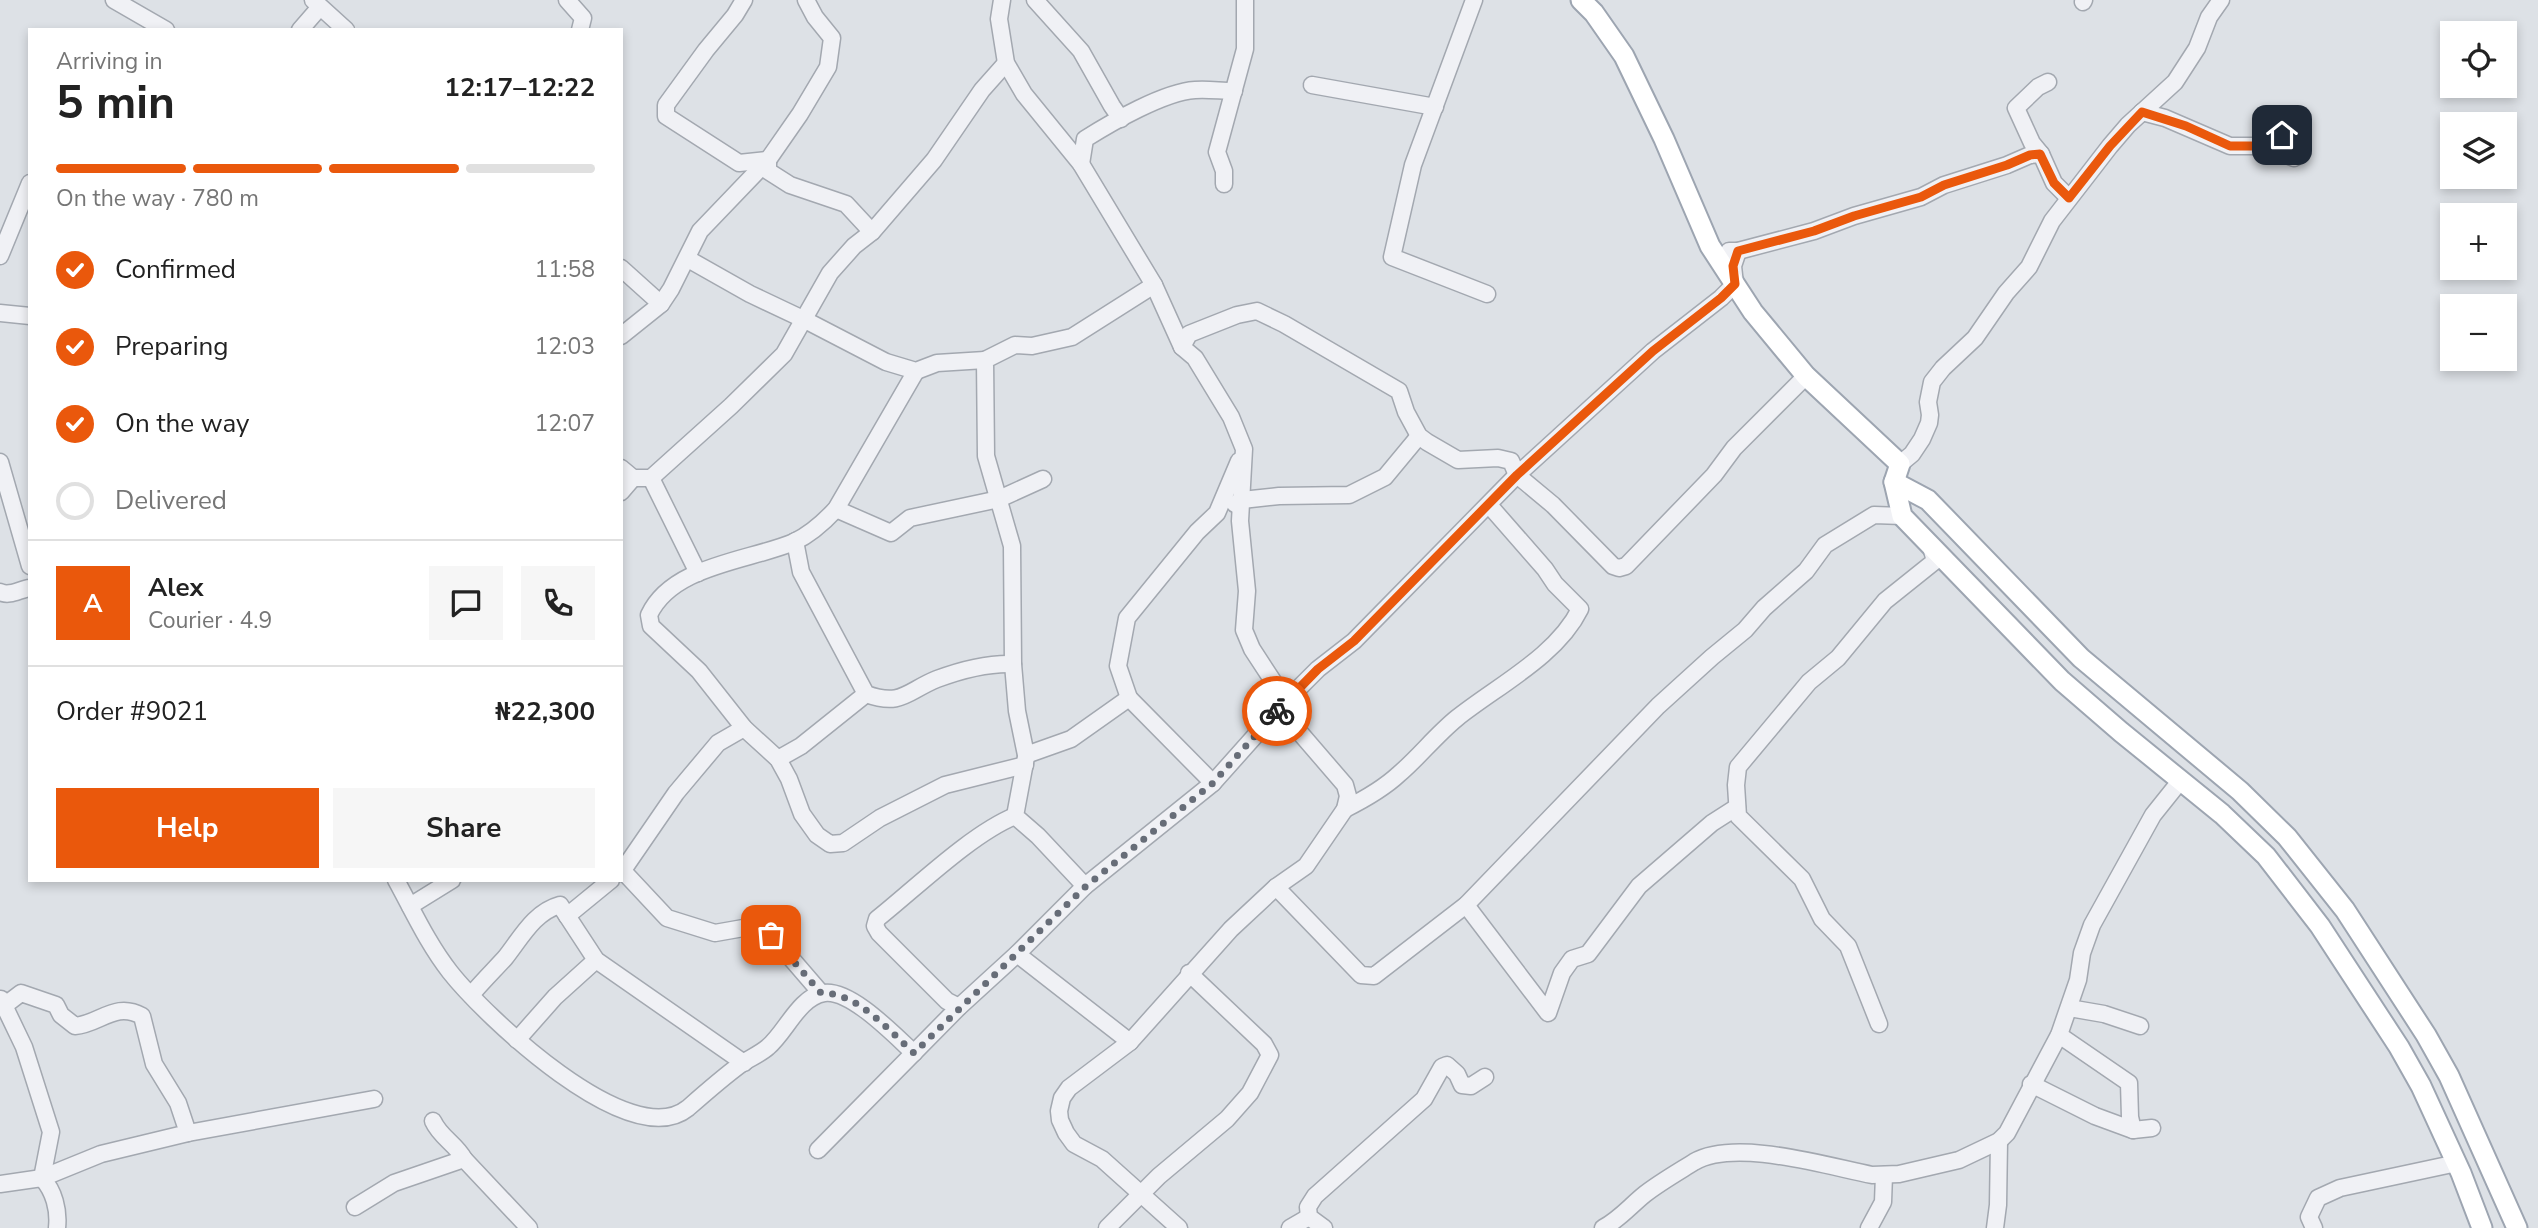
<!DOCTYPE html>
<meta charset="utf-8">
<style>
body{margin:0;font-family:"Nunito Sans",sans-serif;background:#f6f6f6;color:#222;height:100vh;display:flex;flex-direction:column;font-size:26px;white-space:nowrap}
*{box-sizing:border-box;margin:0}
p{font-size:23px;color:#767676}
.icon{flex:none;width:38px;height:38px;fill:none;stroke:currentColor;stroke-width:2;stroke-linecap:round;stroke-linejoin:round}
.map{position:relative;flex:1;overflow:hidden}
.sheet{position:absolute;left:28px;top:28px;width:595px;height:854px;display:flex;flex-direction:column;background:#fff;border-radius:0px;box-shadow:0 4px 10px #0003}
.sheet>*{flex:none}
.tools{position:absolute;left:2440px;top:21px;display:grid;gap:14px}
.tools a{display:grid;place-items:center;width:77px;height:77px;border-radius:0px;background:#fff;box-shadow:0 4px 10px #0003;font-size:35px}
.pin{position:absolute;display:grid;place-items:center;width:60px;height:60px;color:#fff;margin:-30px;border-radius:14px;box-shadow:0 4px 10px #0006}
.courier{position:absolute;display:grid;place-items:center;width:70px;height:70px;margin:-35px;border:5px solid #ea580c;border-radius:50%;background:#fff;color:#222;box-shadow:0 2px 9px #0007}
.headline em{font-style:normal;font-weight:700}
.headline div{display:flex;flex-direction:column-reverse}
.headline{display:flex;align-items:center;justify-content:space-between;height:119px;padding:0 28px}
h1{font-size:46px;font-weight:700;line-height:52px}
.bar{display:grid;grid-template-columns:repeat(4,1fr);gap:10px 7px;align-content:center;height:84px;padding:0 28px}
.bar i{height:9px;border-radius:5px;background:#e0e0e0}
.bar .active{background:#ea580c}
.bar p{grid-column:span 4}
.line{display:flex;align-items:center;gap:18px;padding:0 28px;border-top:2px solid #e0e0e0}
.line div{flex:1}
.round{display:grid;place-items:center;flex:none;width:74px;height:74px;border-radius:0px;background:#f6f6f6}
ol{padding:0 28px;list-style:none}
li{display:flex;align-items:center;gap:21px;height:77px}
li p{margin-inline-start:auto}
li .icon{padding:7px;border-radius:50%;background:#ea580c;color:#fff;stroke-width:4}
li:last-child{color:#767676}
li i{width:38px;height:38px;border:4px solid #e0e0e0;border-radius:50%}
.primary-button{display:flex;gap:14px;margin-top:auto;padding:14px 28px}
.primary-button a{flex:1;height:80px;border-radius:0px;background:#ea580c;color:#fff;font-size:28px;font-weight:700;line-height:80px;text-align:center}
.primary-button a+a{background:#f6f6f6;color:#222}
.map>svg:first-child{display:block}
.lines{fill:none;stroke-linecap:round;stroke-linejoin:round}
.minor-casing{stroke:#a3a8b0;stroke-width:19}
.major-casing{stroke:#9da5b1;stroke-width:23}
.minor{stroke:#f0f1f5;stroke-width:16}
.major{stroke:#fff;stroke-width:19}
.done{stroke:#676d78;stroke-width:7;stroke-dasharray:0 12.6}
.route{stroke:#ea580c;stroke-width:9}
</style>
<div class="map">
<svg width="2538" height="1228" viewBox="0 0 2538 1228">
<rect width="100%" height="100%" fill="#dde1e6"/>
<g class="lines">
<defs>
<g id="minor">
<polyline points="114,0 166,30"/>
<polyline points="313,0 346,30"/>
<polyline points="567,0 583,18 580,30"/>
<polyline points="744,0 735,15 706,50 666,105 666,116 739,163 768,160 768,171 790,185 846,204 872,232"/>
<polyline points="1002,0 999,19 1006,63 1024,94 1081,164 1154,285 1072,337 1032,346 1015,345 985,360 986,456 1012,546 1013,664 1017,711 1026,755 1071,739 1129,698 1213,783"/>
<polyline points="1035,0 1081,51 1112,106 1121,119"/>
<polyline points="1474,0 1413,165 1392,257 1487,294"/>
<polyline points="2083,2 2084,0"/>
<polyline points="300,30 320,7"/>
<polyline points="1312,85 1435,107"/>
<polyline points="2142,112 2165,118 2230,146 2265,146 2294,158"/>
<polyline points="2265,146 2282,135 2294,132"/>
<polyline points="2041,154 2032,143 2016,108 2038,87 2048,82"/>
<path d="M1081,164l4,-25c27,-17 79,-47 110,-49 13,-1 26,1 39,1"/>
<polyline points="1224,184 1224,171 1217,152 1245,49 1245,0"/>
<polyline points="1729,251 1738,251 1814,231 1854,216 1921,197 1944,185 2007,165 2030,155 2041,154 2054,183 2069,198"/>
<polyline points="0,256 30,183"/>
<polyline points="688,259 750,294 805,320 886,362 916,371 937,363 985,360"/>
<polyline points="621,268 661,304"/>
<polyline points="1154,285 1182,347 1195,358 1231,417 1244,449 1240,521 1247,591 1244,630 1252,649 1286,701 1289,720 1345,785 1348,796 1345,809 1306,866 1276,887 1231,929 1130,1042 1069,1088 1062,1098 1059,1111 1060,1120 1066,1133 1074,1144 1102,1159 1179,1228"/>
<polyline points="0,313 30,316"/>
<polyline points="621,336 661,304 671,289 700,231 768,160 800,114 828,67 832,38 815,17 806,0"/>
<polyline points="1182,347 1189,334 1237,315 1257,311 1284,324 1399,391 1406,412 1419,436 1427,442 1458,460 1498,458 1511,461 1517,475 1553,505 1613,566 1619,568 1626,566 1714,475 1734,448 1806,376"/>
<path d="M916,371l-80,138c-13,14 -25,25 -42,33 -45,19 -122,23 -145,73l2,11 48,45 45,57 34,31 11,20 13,35 15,21 13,9 13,-1 37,-25 65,-33 80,-20"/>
<polyline points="0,462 30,566"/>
<polyline points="1900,464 1912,454 1922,439 1929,423 1930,415 1928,402 1932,382 1943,368 1975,338 2006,293 2029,267 2052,221 2110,146 2128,125 2175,82 2197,48 2209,17 2221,0"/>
<polyline points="621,468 633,478 651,478 731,406 784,354 830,273 854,246 872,232 934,160 982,90 1006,63"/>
<polyline points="651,478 698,573"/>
<polyline points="621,492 633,478"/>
<polyline points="1235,504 1242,500 1279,496 1349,495 1385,477 1419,436"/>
<polyline points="836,509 891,533 910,518 999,499 1043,479"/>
<path d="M795,541l6,31 65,122c36,13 41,-3 71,-15 24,-9 50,-16 76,-15"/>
<path d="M0,592c10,5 20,-3 30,-4"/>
<polyline points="1129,698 1118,666 1127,618 1197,532 1217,513 1239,461"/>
<polyline points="1026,757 1015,816 1038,836 1085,886"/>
<polyline points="778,759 801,746 866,694"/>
<path d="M1345,809c20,-10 38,-20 54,-35 20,-17 37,-39 58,-56 40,-32 100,-62 123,-109l-25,-25 -10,-15 -56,-64"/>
<polyline points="623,871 667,918 715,933 749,927 771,935 821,993"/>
<polyline points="621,873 676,793 718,743 744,728"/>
<path d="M396,880c17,31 32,64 54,92 34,43 180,183 238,136 17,-15 34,-30 53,-44 9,-6 19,-10 27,-17 18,-15 31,-50 56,-54 27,-4 71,43 90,60"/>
<polyline points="1276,887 1361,975 1374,976 1466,905 1658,706 1712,657 1745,630 1764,608 1806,571 1825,545 1874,515 1902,516"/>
<polyline points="1466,905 1548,1013 1562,973 1572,959 1588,954 1639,886 1712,823 1737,807"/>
<polyline points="410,906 452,880"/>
<polyline points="567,916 611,880"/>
<polyline points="1017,954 1130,1042"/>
<path d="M471,995c11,-13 23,-25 34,-37 16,-20 29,-46 55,-53l36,55 148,103"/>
<polyline points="1,999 24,1047 51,1132 42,1178"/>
<polyline points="2070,1005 2069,1008 2104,1014 2140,1026"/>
<path d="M0,1007l4,-1 17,-13 35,12 5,10 14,11c25,-2 40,-25 67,-10l12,48 24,39 10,30 -87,21 -59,24 -42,6"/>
<path d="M959,1007l-12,-6 -68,-68 -4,-7 2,-7c39,-31 94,-85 138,-103"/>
<polyline points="1879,1024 1848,946 1822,919 1802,879 1738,816 1736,785 1738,767 1809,682 1838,658 1885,601 1935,561 1931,547"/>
<polyline points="2059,1035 2129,1083 2130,1117 2133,1130"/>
<polyline points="517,1040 555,997 596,960"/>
<polyline points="2031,1084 2095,1116 2133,1130 2152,1128"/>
<path d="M433,1121c7,16 23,23 31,38"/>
<polyline points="188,1133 374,1099"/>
<polyline points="818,1150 959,1007 1017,954 1085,886 1213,783 1286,701 1318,669 1354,641 1517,475 1653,351 1721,298 1735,284 1733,266 1738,251"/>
<path d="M42,1178c12,13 17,32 15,50"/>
<polyline points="355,1207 394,1183 464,1159 529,1228"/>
<polyline points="1107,1228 1159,1176 1227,1119 1250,1093 1270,1055 1264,1044 1189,973"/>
<polyline points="1290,1228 1309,1217"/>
<polyline points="1324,1228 1309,1217 1308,1207 1315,1196 1424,1099 1442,1067 1447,1065 1457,1074 1462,1085 1471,1086 1485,1077"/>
<path d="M1603,1228c17,-9 27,-22 42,-34 14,-11 33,-22 49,-32 41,-24 132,4 178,13l27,-1 60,-14 40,-19 8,-8 52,-98 19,-55 4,-27 10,-28 61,-110 28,-35"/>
<polyline points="1869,1228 1883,1202 1884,1175"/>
<polyline points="1995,1228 1998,1205 1999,1141"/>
<polyline points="2314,1228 2309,1217 2318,1198 2340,1188 2457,1163"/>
</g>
<g id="major">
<polyline points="1581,0 1594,13 1624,56 1664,139 1710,246 1753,312 1806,376 1900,464 1894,482 1902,516 2062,681 2121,732 2222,814 2266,856 2320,926 2399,1047 2421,1086 2461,1173 2482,1228"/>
<polyline points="1894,482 1928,500 2081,658 2240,791 2287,837 2345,910 2426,1035 2449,1076 2517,1228"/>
</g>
</defs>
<use href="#minor" class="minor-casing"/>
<use href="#major" class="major-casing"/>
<use href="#minor" class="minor"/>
<use href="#major" class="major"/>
</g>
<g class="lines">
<path class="done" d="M771,935l50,58c36,-1 68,38 93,60l171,-166 128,-104 64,-72"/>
<polyline class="route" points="1277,711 1318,669 1354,641 1517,475 1653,351 1721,298 1735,284 1733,266 1738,251 1814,231 1854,216 1921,197 1944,185 2007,165 2030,155 2040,154 2054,183 2069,198 2110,146 2142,112 2186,126 2230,146 2265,146 2282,135"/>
</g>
</svg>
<div class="tools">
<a><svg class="icon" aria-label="locate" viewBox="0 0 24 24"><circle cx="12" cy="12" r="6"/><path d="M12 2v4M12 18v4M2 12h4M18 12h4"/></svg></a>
<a><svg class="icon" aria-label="layers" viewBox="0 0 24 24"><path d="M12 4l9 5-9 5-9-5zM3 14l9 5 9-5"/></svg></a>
<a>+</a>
<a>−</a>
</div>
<div class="pin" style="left:771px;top:935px;background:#ea580c"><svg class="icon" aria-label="bag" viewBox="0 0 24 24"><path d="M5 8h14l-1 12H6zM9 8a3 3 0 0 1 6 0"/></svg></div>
<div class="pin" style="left:2282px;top:135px;background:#1f2937"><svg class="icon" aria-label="home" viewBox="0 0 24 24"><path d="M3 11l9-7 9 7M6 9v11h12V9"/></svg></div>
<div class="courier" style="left:1277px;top:711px"><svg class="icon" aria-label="bike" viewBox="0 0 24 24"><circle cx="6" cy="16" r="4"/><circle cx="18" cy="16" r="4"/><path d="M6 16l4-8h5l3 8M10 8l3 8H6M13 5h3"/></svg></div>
<section class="sheet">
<div class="headline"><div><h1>5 min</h1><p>Arriving in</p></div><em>12:17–12:22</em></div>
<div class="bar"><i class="active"></i><i class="active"></i><i class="active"></i><i></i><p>On the way · 780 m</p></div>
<ol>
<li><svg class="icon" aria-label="check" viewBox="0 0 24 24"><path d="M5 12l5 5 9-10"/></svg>Confirmed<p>11:58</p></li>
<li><svg class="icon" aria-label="check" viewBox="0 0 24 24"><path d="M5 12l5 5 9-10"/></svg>Preparing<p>12:03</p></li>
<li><svg class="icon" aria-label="check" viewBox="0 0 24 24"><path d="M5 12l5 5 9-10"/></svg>On the way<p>12:07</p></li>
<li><i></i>Delivered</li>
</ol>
<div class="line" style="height:126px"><b class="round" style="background:#ea580c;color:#fff">A</b><div><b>Alex</b><p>Courier · 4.9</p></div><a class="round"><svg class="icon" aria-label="chat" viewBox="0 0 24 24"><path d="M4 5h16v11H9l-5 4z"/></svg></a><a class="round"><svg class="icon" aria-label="phone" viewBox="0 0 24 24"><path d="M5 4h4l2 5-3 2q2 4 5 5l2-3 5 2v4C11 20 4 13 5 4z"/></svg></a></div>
<div class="line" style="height:91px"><div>Order #9021</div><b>₦22,300</b></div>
<div class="primary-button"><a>Help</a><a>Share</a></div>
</section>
</div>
